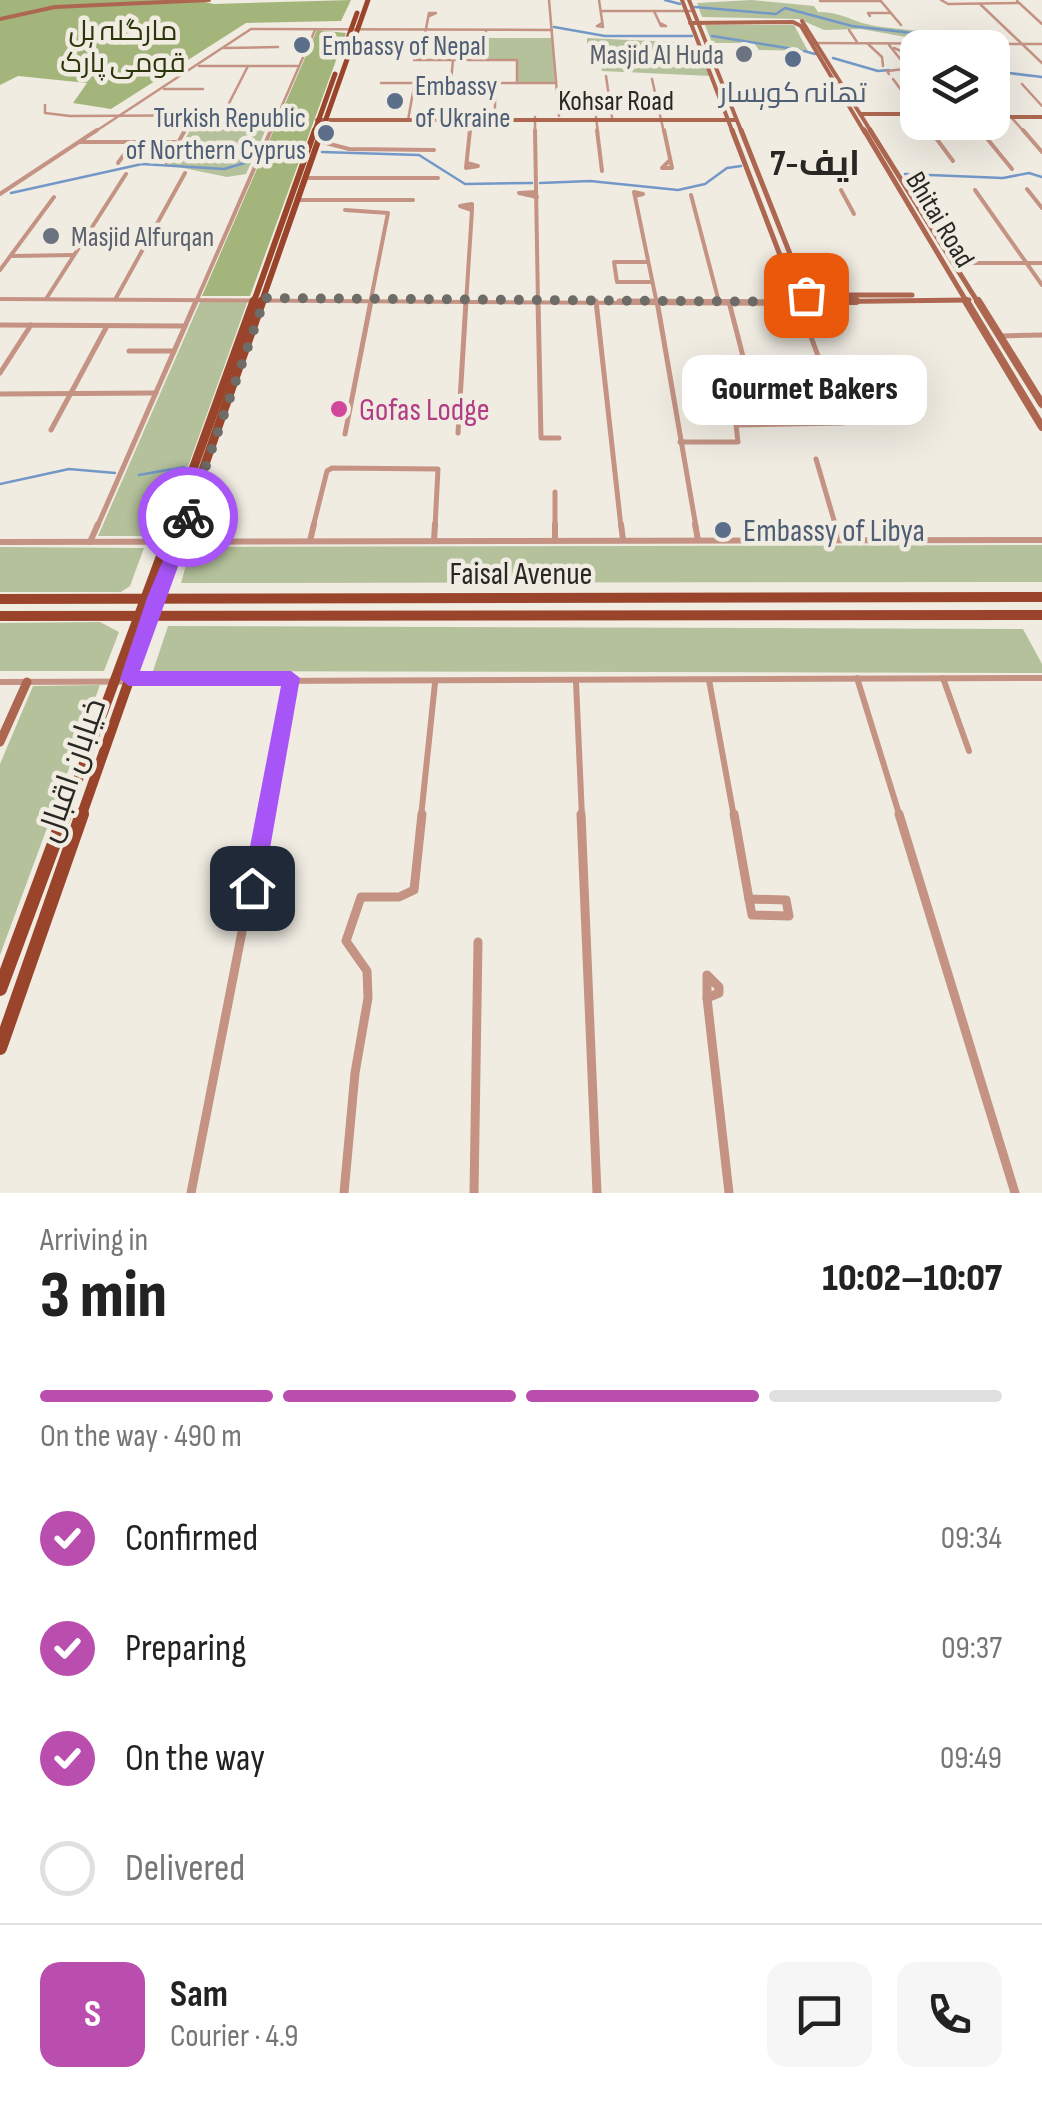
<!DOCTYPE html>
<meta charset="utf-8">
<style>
body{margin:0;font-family:"Sofia Sans Condensed",Cairo,sans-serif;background:#f6f6f6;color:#222;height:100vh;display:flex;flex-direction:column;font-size:38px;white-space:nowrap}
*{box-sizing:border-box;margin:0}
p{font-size:32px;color:#767676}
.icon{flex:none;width:55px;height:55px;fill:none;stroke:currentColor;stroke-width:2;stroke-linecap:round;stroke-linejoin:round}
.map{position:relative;height:1193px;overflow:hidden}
.panel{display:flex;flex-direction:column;background:#fff;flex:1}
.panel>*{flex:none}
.controls{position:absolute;left:900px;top:30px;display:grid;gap:20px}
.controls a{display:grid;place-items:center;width:110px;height:110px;border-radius:20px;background:#fff;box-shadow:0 10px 40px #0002;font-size:50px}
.pin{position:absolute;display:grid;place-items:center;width:85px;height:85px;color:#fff;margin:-42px;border-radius:20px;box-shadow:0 5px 15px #0006}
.courier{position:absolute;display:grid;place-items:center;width:100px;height:100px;margin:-50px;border:8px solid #a855f7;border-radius:50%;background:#fff;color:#222;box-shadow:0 2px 12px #0007}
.bubble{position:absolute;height:70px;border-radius:20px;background:#fff;box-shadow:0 10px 40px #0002;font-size:32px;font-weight:800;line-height:70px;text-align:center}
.head em{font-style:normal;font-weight:800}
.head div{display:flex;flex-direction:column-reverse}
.head{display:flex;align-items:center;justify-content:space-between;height:170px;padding:0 40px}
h1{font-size:65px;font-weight:800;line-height:75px}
.bar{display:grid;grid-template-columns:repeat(4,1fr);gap:15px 10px;align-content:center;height:120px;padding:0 40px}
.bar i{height:12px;border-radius:8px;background:#e0e0e0}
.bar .selected{background:#ba4eae}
.bar p{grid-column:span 4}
.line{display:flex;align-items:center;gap:25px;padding:0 40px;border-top:2px solid #e0e0e0}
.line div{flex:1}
.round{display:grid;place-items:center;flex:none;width:105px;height:105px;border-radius:20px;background:#f6f6f6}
ol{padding:0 40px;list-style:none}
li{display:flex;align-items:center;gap:30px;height:110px}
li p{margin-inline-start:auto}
li .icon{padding:10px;border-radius:50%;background:#ba4eae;color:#fff;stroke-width:4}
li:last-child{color:#767676}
li i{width:55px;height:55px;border:5px solid #e0e0e0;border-radius:50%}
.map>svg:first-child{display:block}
.green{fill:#b4c19b}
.forest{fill:#a3b57b}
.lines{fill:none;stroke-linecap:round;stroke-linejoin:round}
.stream{stroke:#7398c7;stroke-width:2.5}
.street-far4{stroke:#c49384;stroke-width:2.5}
.street-far3{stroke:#c49384;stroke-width:4}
.street-far2{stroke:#c49384;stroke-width:5}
.street-far1{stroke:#c49384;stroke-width:6}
.street{stroke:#c49384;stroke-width:9}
.secondary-far3{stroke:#ad6751;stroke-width:4}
.secondary-far2{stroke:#ad6751;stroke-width:5}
.secondary-far1{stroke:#ad6751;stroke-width:8}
.secondary{stroke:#ad6751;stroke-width:9}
.primary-far4{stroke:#9a452b;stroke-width:5}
.primary-far3{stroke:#9a452b;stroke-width:6}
.primary-far2{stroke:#9a452b;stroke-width:9}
.primary-far1{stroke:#9a452b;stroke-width:10}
.primary{stroke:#9a452b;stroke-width:14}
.route{fill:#a855f7}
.done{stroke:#6e6c66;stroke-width:10;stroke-dasharray:0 18}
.service-dot{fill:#5c6f8a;stroke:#f0ece2;stroke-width:4}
.worship-dot{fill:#6b7280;stroke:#f0ece2;stroke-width:4}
.hotel-dot{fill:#d1479c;stroke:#f0ece2;stroke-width:4}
.labels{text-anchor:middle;stroke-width:9;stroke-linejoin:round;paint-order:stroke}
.far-park-label{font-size:28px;fill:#2b370a;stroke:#f0ece2}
.far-service-label{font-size:28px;fill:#4e5e75;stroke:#f0ece2;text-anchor:start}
.far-worship-label{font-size:28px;fill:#5b616d;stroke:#f0ece2;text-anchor:end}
.far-street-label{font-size:28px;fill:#282723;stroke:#f0ece2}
.hotel-label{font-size:32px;fill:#b23c85;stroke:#f0ece2;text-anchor:start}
.service-label{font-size:32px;fill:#4e5e75;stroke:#f0ece2;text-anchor:start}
.street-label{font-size:32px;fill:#282723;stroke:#f0ece2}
.far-district-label{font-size:35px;font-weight:bold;fill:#282723;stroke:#f0ece2}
</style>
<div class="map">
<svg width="1042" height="1193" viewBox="0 0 1042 1193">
<rect width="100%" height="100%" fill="#f0ece2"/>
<g class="green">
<path d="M752,0l62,6 4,6c20,0 29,6 44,11 29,8 61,4 89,17l-11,3 -79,-14 -37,1 -25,-11 -97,-2 -5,-14z"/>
<polygon points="705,25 794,25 808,51 759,50 754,43 712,43"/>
<polygon points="485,38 552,38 555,83 521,83 517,81 516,61 483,60"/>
<polygon points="587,38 674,42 685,63 706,64 711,76 602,71 598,57 587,57"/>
<polygon points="267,127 246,174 227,177 169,165 191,129"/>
<polygon points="201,300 248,300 163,536 98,536"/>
<polygon points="1042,545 1042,582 181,583 191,547"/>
<polygon points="0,547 144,548 130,586 121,592 0,592"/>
<polygon points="100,622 119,632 104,671 0,671 0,623"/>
<polygon points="168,626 1023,629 1042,664 1042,673 153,671"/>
<polygon points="100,685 0,955 0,764 33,686"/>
</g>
<g class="forest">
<polygon points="0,0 195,0 214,4 351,0 341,21 246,23 111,109 73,103 87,83 18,76 0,85"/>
<polygon points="317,30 346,33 250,296 202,296"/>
</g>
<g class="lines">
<g class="stream">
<polyline points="665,0 680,4"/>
<polyline points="695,7 776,14 785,8 852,26 937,36 952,48"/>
<polyline points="554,27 605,36 692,36"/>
<polyline points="712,36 800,50"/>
<polyline points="804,51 815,54"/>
<polyline points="833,58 878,71 889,70"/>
<polyline points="992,62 1008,71"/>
<polyline points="902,69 918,72"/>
<polyline points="992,71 1042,77"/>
<polyline points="322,152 419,155 465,184 532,183"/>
<polyline points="271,161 298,152"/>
<polyline points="905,174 1003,178 1029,173 1042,177"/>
<polyline points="540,183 590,181 678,190 705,184 727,168 741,166"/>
<polyline points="11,193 142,164 224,169 248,162"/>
<polyline points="139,475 184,467"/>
<polyline points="0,484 69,469 115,473"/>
</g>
<g class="street-far4">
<polyline points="549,0 559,116"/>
<polyline points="599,0 603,27 597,26 602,23"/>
<polyline points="880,0 901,25"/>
<polyline points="941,0 948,4 1019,3"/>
<polyline points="820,1 881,1"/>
<polyline points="1017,1 1042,24"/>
<polyline points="980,4 1042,63"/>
<polyline points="601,11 694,11"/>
<polyline points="654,11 661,26 666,26 660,23"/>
<polyline points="870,16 868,13 891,13"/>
<polyline points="849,30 857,42"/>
<polyline points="813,43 1042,44"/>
<polyline points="868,44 882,57 883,66"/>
<polyline points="889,45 905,65 904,69 887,71 889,74"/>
<polyline points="224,48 278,47"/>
<polyline points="894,48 918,58"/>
<polyline points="414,60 517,60 517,81"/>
<polyline points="420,60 429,13 436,13 429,16"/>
<polyline points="483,60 486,30"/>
<polyline points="199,66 298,66"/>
<polyline points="606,76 612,117"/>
<polyline points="652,79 664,133"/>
<polyline points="893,79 918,113"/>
<polyline points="451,81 453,60"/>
<polyline points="495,81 495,116"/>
<polyline points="381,83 555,83"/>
<polyline points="1022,84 1042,106"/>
<polyline points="164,89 203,89"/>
<polyline points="992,98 1007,114"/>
<polyline points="45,105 45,113 70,116 277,115"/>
<polyline points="223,115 248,66"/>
<polyline points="535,117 535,133"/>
<polyline points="596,117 598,133"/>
<polyline points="1011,117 1025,133"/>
<polyline points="408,120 415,81"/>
<polyline points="924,122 932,133"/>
<polyline points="973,122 982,133"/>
<polyline points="93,133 251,29 552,30"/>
<polyline points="184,133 194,115"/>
<polyline points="270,133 315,30"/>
<polyline points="469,133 471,116"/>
</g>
<g class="street-far3">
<polyline points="535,130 538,304"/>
<polyline points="597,130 602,171"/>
<polyline points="664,130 672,168 662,168 669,161"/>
<polyline points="930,130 953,161"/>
<polyline points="980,130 1012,169"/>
<polyline points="1023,130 1042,152"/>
<polyline points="318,141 349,149 434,150"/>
<polyline points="80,142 179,142"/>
<polyline points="118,163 133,142"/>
<polyline points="167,163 185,130"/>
<polyline points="467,163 478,166 466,168 470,130"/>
<polyline points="305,178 438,178"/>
<polyline points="1027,189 1042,208"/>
<polyline points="841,190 854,214"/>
<polyline points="975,190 1042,285"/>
<polyline points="536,192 519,193 537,197"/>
<polyline points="0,194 97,130"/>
<polyline points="691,195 719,302"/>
<polyline points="635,196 643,194 634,192 657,304"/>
<polyline points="298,200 413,200"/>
<polygon points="472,204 472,210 460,206"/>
<polyline points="345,210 388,213 370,304"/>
<polyline points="12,256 74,255"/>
<polyline points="646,262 614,262 617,282 650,282"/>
<polyline points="954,263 1042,263"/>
<polyline points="0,270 54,197"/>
<polyline points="116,298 185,173"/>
<polyline points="0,299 799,304"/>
<polyline points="46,299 126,174"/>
<polyline points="195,304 271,130"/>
<polyline points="466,304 472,210"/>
</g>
<g class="street-far2">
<polyline points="538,301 541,438 559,438"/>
<polyline points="596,301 621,527"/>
<polyline points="619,301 798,302 843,423 736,425 738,442 680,442"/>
<polyline points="657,301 696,527"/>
<polyline points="729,302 747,372 824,373"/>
<polyline points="0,325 185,326"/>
<polyline points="1000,336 1042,335"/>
<polyline points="129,351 174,351"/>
<polyline points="0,373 31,325"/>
<polyline points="0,394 156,393"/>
<polyline points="51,430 107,326"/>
<polyline points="458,433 466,301"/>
<polyline points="345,434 371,301"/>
<polyline points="816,459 836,527"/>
<polyline points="555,492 555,527"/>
<polyline points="97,527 196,301"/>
<polyline points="313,527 327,471 332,468 438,469 435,527"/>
</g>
<g class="street-far1">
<polyline points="555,524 555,541"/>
<polyline points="621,524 623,540"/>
<polyline points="695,524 698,540"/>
<polyline points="836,524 840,539"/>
<polyline points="434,540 435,524"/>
<polyline points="310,541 314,524"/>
<polyline points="0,542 1042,540"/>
<polyline points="90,542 98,524"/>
<polyline points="857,678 900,817"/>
<polyline points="943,678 969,751"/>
<polyline points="709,680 734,817"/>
<polyline points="0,682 1042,678"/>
<polyline points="576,682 582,817"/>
<polyline points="264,817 291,679"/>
<polyline points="421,817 435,683"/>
</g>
<g class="street">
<polyline points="581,814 597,1193"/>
<polyline points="734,814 749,899"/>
<polyline points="899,814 1015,1193"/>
<polygon points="749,899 786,900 789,916 752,915"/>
<polygon points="707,975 719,987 719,993 707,998"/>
<polyline points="707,998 729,1193"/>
<polyline points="191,1193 265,814"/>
<polyline points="344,1193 355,1073 368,998 367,971 346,941 361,897 399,897 414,890 422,814"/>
<polyline points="474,1193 478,942"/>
</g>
<g class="secondary-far3">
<polyline points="682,0 733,133"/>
<polyline points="689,0 742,133"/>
<polyline points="0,19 55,7 209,0"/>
<polyline points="802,21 872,133"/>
<polyline points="690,23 793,22 801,26 865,133"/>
<polyline points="862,114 918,114"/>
<polyline points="992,117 1042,117"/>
<polyline points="317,120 736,120"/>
</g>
<g class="secondary-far2">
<polyline points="732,130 798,302 969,300"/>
<polyline points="741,130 809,302"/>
<polyline points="864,130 968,304"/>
<polyline points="870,130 979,304"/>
<polyline points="803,295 912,295"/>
</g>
<g class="secondary-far1">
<polyline points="798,301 856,301"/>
<polyline points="966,301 1042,427"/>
<polyline points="978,301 1042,404"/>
</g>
<polyline class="secondary" points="0,742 27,682"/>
<g class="primary-far4">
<polyline points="344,49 357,13"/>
<polyline points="314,133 335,74"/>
<polyline points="321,133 368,0"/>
</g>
<g class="primary-far3">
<polyline points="253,304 315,130"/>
<polyline points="261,304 322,130"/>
</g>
<g class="primary-far2">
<polyline points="172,527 254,301"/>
<polyline points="183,527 262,301"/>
</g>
<g class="primary-far1">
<polyline points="0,599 1042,597"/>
<polyline points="0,616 1042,615"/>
<polyline points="64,817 173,524"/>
<polyline points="81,817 184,524"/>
</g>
<g class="primary">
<polyline points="0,989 65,814"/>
<polyline points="0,1048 82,814"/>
</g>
</g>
<polygon class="route" points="188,512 196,517 140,671 291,671 300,678 263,888 260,895 252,898 245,895 242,888 281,686 129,686 120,679 147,598 181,517"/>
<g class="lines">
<polyline class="done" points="188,517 265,298 809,302 806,295"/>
</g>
<g class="service-dot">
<circle cx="302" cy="45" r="10"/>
<circle cx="793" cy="59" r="10"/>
<circle cx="395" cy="101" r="10"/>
<circle cx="326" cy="133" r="10"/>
<circle cx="723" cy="530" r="10"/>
</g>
<g class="worship-dot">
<circle cx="744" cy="54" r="10"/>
<circle cx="51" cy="236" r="10"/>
</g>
<circle class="hotel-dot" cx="339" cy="409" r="10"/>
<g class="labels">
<g class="far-park-label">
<text x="123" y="40">مارگلہ ہل<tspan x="123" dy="32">قومی پارک</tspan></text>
</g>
<g class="far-service-label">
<text x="322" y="55">Embassy of Nepal</text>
<text x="415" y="95">Embassy<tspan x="415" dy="32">of Ukraine</tspan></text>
<text x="793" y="102" text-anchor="middle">تھانہ کوہسار</text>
<text x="306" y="127" text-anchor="end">Turkish Republic<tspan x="306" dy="32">of Northern Cyprus</tspan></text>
</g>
<g class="far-worship-label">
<text x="724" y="64">Masjid Al Huda</text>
<text x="71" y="246" text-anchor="start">Masjid Alfurqan</text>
</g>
<g class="far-street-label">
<text x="616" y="110">Kohsar Road</text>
<text transform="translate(941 219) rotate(59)" y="10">Bhitai Road</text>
</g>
<g class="hotel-label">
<text x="359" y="420">Gofas Lodge</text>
</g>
<g class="service-label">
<text x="743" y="541">Embassy of Libya</text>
</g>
<g class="street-label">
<text x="521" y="584">Faisal Avenue</text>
<text transform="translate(71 770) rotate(-71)" y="11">خیابان اقبال</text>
</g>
<g class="far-district-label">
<text x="815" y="175">ایف-7</text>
</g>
</g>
</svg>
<div class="controls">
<a><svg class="icon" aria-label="layers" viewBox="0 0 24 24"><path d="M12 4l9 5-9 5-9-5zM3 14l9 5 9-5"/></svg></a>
</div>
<div class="pin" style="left:806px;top:295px;background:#ea580c"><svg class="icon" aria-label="bag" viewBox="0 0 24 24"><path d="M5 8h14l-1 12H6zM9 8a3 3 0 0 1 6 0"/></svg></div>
<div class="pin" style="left:252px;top:888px;background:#1f2937"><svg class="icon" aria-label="home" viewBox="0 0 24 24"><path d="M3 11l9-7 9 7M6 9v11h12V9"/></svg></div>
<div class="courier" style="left:188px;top:517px"><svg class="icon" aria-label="bike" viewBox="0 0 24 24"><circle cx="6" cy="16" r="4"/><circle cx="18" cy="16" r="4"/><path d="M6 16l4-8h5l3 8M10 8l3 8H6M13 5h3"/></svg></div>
<div class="bubble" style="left:682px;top:355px;width:245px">Gourmet Bakers</div>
</div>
<section class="panel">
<div class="head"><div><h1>3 min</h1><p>Arriving in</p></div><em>10:02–10:07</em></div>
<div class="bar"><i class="selected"></i><i class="selected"></i><i class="selected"></i><i></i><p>On the way · 490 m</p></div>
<ol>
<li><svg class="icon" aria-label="check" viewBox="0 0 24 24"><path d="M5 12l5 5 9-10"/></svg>Confirmed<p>09:34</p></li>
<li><svg class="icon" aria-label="check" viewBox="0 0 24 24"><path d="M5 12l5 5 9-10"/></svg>Preparing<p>09:37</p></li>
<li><svg class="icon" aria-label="check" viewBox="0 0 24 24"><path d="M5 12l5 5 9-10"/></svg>On the way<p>09:49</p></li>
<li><i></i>Delivered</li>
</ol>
<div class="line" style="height:180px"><b class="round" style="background:#ba4eae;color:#fff">S</b><div><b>Sam</b><p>Courier · 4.9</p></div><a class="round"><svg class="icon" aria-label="chat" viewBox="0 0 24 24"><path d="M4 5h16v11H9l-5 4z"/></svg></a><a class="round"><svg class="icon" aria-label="phone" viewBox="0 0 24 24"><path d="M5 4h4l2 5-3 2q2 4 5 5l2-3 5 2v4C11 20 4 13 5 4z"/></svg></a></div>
</section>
